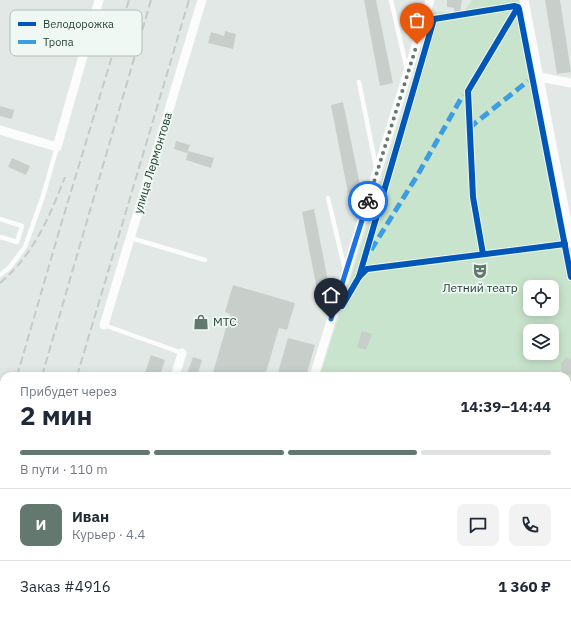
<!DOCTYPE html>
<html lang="ru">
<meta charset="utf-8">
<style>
body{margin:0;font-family:"IBM Plex Sans",sans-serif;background:#f2f2f3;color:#1f2937;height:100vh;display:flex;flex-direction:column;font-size:15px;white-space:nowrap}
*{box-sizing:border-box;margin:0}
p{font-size:13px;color:#747a83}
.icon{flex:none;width:22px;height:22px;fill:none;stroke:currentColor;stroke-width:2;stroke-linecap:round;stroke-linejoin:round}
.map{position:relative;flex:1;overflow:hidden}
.details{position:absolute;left:0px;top:372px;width:571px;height:248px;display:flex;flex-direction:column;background:#fff;border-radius:12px 12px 0 0;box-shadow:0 2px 10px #0003}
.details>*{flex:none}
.controls{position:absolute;left:523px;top:280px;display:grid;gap:8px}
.controls a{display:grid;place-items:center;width:36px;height:36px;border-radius:8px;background:#fff;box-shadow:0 2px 10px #0003;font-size:20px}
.pin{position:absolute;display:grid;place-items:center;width:34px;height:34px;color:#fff;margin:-41px -17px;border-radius:50% 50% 50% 0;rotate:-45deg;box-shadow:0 0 4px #0007}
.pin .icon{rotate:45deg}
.courier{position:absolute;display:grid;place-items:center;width:40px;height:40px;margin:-20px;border:3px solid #1a73e8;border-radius:50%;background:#fff;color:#222;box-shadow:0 1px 5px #0007}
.summary em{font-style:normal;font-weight:700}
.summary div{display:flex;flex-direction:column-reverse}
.summary{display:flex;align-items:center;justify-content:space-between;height:68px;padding:0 20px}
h1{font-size:26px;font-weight:700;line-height:30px}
.bar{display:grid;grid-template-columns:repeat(4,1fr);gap:6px 4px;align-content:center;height:48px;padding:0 20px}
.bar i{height:5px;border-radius:3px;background:#e0e1e3}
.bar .selected{background:#63796f}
.bar p{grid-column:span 4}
.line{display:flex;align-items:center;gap:10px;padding:0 20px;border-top:1px solid #e0e1e3}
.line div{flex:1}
.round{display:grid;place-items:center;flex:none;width:42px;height:42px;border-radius:8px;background:#f2f2f3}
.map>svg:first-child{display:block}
.green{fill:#c9e4cd;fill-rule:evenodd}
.building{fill:#c8cfcb}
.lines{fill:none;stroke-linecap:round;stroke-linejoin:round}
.secondary-casing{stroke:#bdc8c3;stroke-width:14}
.service{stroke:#fbfcfb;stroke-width:4.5}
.minor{stroke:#fbfcfb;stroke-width:9}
.tertiary{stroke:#fbfcfb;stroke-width:11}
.secondary{stroke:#fbfcfb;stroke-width:12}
.rail{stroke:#c5cac8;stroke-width:2;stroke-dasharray:8 4;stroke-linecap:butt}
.quiet{stroke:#3c9ee1;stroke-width:5;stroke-dasharray:10 5;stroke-linecap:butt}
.cycleway-casing{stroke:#eff8f2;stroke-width:8}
.cycleway{stroke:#0057b8;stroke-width:6}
.done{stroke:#63796f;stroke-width:4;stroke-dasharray:0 7.2}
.route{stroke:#1a73e8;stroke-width:5}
.labels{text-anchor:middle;stroke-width:3.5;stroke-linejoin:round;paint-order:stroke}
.street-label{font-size:12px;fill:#1e3d30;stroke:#eff8f2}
.poi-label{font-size:12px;fill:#1e3d30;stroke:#eff8f2}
.key{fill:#eff8f2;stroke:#b0c0b8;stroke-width:1}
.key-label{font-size:11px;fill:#1e3d30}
</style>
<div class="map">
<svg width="571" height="620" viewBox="0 0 571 620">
<rect width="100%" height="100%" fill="#e2e8e5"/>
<path class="green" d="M472,0h50l49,257v226l-2,6h-2v-113h-247l114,-365 28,3zM530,287h22v22h-22zM530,331h22v22h-22z"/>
<g class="building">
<polygon points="364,0 376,0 393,83 380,86"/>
<polygon points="447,0 462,0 460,12 454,11 454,8 447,7"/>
<polygon points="545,0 560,0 571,72 557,74"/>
<polygon points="225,31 236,34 233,49 208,43 211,32 224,36"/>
<polygon points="343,102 361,190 348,193 331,105"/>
<polygon points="0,106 14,110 12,119 0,116"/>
<polygon points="176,141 190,145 187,153 174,149"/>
<polygon points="188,151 214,158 211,168 186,160"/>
<polygon points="12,158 30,166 26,175 8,167"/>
<polygon points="314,209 331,297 319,300 302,212"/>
<polygon points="233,285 295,303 287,330 279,328 265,376 212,376 230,314 225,312"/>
<polygon points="362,331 372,334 366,350 357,347"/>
<polygon points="288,338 315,345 306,376 277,376"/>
<polygon points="151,355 165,360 160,376 144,376"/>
<polygon points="193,357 202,360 197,376 186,376"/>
<polygon points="567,357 571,360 571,374 562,376 561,363"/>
</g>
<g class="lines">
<defs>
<polyline id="secondary" points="118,616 127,620"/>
</defs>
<use href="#secondary" class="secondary-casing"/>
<g class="service">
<polyline points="391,0 407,70"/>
<polyline points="359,82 376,167"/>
<polyline points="328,198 345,270"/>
<polyline points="0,219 22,226 17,242 0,237"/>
<polyline points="131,238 205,260"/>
<polyline points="0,275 9,268 25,247 43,196 57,147"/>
<polyline points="104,325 182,353"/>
<polyline points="567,493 571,494"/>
<polyline points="210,616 219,620"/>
<polyline points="235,620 237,616"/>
<polyline points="278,620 280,616"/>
<polyline points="459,620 461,616"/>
</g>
<g class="minor">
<polyline points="524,0 571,243"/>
<polyline points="539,77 571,83"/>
<polyline points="0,130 57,147 99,0"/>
<polyline points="104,325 202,0"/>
<polyline points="175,376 182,353"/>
<polyline points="314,376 430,0"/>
<polyline points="567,544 571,545"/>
</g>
<polyline class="tertiary" points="86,620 88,616"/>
<use href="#secondary" class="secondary"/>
<g class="rail">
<path d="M0,283c34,-29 49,-65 65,-106"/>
<polyline points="17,376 60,228 129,0"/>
<polyline points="42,376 151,0"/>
<polyline points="77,376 189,0"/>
<polyline points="0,417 4,403"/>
<polyline points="0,435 4,421"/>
<polyline points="0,518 4,504"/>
<polyline points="13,620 14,616"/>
</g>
<g class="quiet">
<polyline points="469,128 528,81"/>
<polyline points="371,250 417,176 463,95"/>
</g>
<defs>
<g id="cycleway">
<polyline points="483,254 473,197 468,91 518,7"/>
<polyline points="359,277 434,19 515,6 519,9 571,277"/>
<polyline points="342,306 359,277 367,269 565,244"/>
</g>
</defs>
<use href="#cycleway" class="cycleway-casing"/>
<use href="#cycleway" class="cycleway"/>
</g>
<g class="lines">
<polyline class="done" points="368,201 417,44"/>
<polyline class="route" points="331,319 368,201"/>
</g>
<defs>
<symbol id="theatre-bare" viewBox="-9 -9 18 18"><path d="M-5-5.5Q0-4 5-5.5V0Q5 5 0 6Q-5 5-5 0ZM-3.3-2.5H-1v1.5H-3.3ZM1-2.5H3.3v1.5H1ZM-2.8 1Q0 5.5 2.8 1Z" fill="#63796f" stroke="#eff8f2" stroke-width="2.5" paint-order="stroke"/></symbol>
<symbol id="shop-bare" viewBox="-9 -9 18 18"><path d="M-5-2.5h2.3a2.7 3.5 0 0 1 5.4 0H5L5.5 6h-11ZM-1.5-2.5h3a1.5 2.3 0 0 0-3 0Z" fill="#63796f" stroke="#eff8f2" stroke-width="2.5" paint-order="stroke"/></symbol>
</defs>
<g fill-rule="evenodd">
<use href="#theatre-bare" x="469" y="260" width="22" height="22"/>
<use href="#shop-bare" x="190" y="311" width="22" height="22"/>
</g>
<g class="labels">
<g class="street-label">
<text transform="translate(153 163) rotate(-73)" y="4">улица Лермонтова</text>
</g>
<g class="poi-label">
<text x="480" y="292">Летний театр</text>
<text x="213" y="326" text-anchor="start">МТС</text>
</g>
</g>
<rect x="10" y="10" width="132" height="46" rx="6" class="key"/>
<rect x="18" y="22" width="18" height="4" fill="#0057b8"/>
<rect x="18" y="40" width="18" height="4" fill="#3c9ee1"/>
<g class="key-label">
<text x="43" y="28">Велодорожка</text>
<text x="43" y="46">Тропа</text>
</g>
</svg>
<div class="controls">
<a><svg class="icon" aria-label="locate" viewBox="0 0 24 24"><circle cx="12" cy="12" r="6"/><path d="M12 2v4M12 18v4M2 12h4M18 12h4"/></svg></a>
<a><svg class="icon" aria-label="layers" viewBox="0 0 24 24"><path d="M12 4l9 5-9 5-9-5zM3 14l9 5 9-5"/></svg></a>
</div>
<div class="pin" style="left:417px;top:44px;background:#ea580c"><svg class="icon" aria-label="bag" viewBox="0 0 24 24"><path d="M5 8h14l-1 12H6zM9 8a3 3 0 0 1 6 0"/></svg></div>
<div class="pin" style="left:331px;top:319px;background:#1f2937"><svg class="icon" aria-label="home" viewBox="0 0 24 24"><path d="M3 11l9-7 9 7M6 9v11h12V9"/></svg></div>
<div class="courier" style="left:368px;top:201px"><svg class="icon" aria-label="bike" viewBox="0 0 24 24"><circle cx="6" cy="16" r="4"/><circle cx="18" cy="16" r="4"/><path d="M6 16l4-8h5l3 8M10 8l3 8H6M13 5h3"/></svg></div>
<section class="details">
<div class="summary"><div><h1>2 мин</h1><p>Прибудет через</p></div><em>14:39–14:44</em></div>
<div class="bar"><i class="selected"></i><i class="selected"></i><i class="selected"></i><i></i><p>В пути · 110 m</p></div>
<div class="line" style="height:72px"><b class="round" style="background:#63796f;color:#fff">И</b><div><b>Иван</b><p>Курьер · 4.4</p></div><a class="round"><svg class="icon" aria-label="chat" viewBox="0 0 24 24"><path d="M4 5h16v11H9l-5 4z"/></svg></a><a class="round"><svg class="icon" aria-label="phone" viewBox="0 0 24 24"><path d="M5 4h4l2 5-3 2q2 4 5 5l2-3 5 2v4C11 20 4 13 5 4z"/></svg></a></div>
<div class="line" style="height:52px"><div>Заказ #4916</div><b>1 360 ₽</b></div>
</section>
</div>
